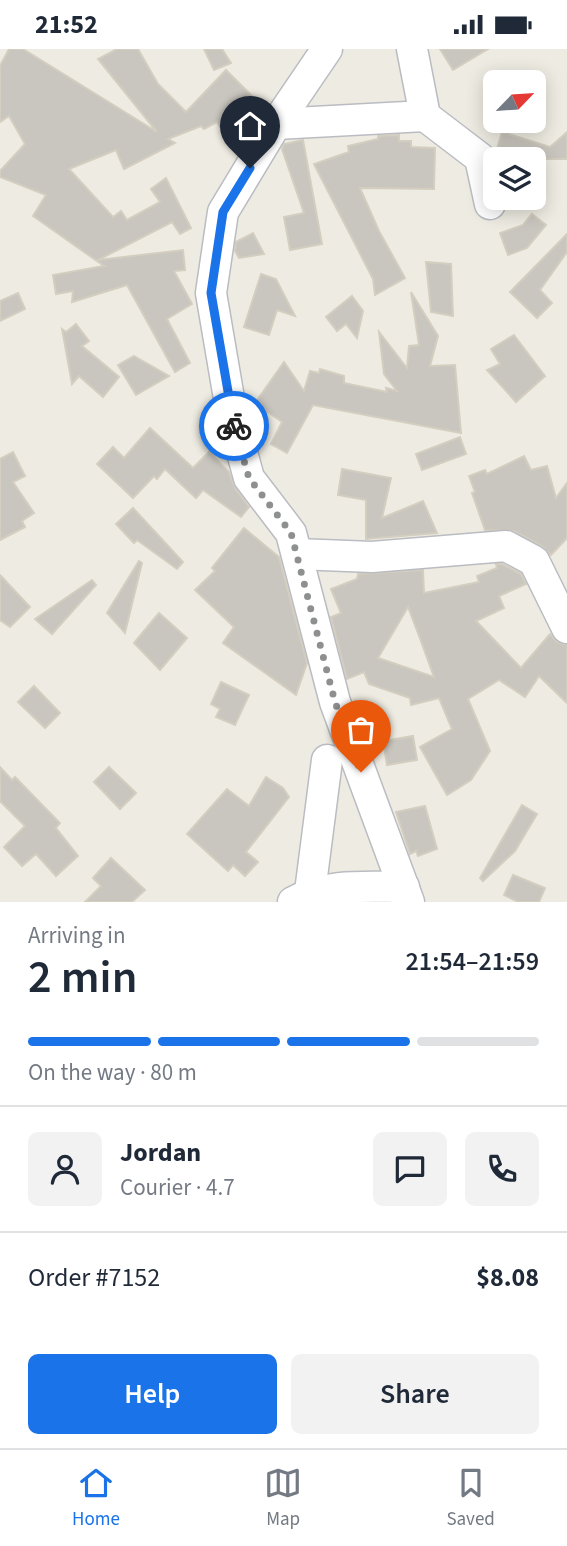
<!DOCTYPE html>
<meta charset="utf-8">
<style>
body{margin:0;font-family:"Source Sans 3",sans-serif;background:#f2f2f3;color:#1f2937;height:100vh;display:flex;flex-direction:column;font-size:26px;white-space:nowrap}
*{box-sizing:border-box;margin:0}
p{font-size:23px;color:#747a83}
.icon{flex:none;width:38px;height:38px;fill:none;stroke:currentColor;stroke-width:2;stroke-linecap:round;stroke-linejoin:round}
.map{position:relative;height:853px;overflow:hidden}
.drawer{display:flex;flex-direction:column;background:#fff;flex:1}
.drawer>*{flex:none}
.needle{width:46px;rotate:65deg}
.tools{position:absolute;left:483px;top:21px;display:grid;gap:14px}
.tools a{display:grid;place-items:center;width:63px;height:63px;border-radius:10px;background:#fff;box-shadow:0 4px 18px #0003;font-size:35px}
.pin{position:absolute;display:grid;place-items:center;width:60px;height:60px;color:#fff;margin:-72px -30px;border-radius:50% 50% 50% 0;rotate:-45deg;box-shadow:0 0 7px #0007}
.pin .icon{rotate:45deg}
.courier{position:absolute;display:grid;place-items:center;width:70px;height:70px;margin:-35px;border:5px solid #1a73e8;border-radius:50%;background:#fff;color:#222;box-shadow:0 2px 9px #0007}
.overview em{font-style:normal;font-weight:600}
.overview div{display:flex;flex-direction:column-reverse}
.overview{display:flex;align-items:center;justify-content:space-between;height:119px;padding:0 28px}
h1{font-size:46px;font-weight:600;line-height:52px}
.bar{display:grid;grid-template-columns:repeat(4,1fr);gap:10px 7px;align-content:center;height:84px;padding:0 28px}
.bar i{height:9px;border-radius:5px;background:#e0e1e3}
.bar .on{background:#1a73e8}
.bar p{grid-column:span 4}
.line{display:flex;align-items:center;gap:18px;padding:0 28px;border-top:2px solid #e0e1e3}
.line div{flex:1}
.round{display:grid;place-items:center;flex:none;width:74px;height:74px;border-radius:10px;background:#f2f2f3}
.button{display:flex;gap:14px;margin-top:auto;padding:14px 28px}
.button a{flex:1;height:80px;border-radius:10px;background:#1a73e8;color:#fff;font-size:28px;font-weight:600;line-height:80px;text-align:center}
.button a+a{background:#f2f2f3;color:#1f2937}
.status{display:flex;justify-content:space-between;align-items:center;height:49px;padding:0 35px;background:#fff;direction:ltr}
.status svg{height:19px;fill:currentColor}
.menu{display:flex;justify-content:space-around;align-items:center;height:98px;border-top:2px solid #e0e1e3;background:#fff;font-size:19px;color:#747a83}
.menu a{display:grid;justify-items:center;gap:4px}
.menu .on{color:#1a73e8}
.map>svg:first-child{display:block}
.building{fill:#c9c6bf;stroke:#d4cec0;stroke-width:2;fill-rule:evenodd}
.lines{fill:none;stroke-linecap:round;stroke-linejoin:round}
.minor-casing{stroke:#babcc2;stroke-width:33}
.minor{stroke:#fff;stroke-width:30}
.done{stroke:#8e9090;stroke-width:7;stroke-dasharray:0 12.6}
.route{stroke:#1a73e8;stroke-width:9}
</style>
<div class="status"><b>21:52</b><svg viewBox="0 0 49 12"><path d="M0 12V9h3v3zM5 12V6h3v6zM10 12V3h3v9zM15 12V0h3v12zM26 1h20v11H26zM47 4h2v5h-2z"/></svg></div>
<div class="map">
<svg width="567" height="853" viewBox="0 0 567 853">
<rect width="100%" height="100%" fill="#eeece2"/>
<g class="building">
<polygon points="9,0 23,0 157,83 98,10 117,0 138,0 158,35 186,63 226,21 256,51 224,84 217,73 204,80 201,77 168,90 175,94 124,120 116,101 69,120 113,168 121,162 127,171 160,153 151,140 166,129 191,179 180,185 172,173 98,211 183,201 185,221 174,222 192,255 167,270 190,314 175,323 127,236 72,253 73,242 56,245 53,226 104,217 33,167 46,146 0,128 0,122 25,95 9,67 0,73 0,17"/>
<polygon points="204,0 222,0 231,14 214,21"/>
<polygon points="440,0 488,0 453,21"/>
<polygon points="502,83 550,98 567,83 567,110 507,110 498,107 496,103"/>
<polygon points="399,86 399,92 411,92 411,98 435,99 434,140 360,139 379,182 405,229 375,246 373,230 314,115 349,103 348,97 378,90 378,87"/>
<polygon points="303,91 322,195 290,201 284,168 304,164 282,100 284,95"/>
<polygon points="532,165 546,176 527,199 508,206 500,184 523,176"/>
<polygon points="253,184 264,205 239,209 235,202 236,193"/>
<polygon points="567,185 567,203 540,241 552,254 537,269 510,243"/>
<polygon points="426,213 451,215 453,267 431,263"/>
<polygon points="261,225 276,230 295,267 277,261 269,286 244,278"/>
<polygon points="411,243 438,287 430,317 455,316 461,384 313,356 287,404 271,395 282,373 255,354 284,313 304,342 310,322 319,324 320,320 344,327 344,334 387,343 386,339 397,342 384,325 379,283 407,319 409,297 419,296"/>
<polygon points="18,244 25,260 0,272 0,252"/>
<polygon points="352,247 363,262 357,289 346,275 337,282 326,268"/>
<polygon points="76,275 89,292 82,297 119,328 103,348 79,327 72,335 62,280 66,283"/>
<polygon points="514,286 545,327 516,353 487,321 500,315 491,300"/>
<polygon points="134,307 169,327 136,346 118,316"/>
<polygon points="150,379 193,419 209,403 229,423 235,439 249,458 241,468 203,441 196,449 165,420 157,430 154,427 133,449 97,415 113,398 124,409"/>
<polygon points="460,388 466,405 422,421 416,405"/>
<polygon points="13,403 25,427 13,433 34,464 22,472 25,478 0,491 0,410"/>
<polygon points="524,407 531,421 547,417 556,449 567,434 567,489 551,506 542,497 514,482 485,481 472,444 475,443 469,427 485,421 487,425"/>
<polygon points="342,420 391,429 382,469 423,452 437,484 366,490 366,451 338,446"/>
<polygon points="133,459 183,513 177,520 137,491 134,494 116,475"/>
<polygon points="244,479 279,508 307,614 296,646 223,594 234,578 195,541 215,522 212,519"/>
<polygon points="139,512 142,514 125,584 107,564"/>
<path d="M496,515h6l19,10 5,10 -27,12 5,12 -28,13 45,47 29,-34 7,8 10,3v58l-28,-27 -14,21 -26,-17 -31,19 22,52 -19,29 -24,15 -27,-48 32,-18 -13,-31 -28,7 -1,-7 -41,-14 -5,-12 -17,7 -16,-62 10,-4 -10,-24 26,-10 1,-5 65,-4 1,23 55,-11 -2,-6 20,-8zM408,558l14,37 12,33 -56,-19z"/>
<polygon points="0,526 30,558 10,578 0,571"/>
<polygon points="92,531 96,536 52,585 35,570"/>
<polygon points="159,564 187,589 160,621 134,594"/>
<polygon points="221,633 249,646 235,676 216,668 220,660 211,655"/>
<polygon points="34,637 60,664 45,679 18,653"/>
<polygon points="413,687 417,711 387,716 383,692"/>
<polygon points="0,718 12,731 15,728 60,774 56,779 78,807 56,827 36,805 22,817 4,798 25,777 0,752"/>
<polygon points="109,718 136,744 120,760 94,733"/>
<polygon points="266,728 283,739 289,748 246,803 258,813 245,827 233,816 228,822 187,785 227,740 249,757"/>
<polygon points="522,756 537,765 515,802 483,832 480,829"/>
<polygon points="425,757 437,800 418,807 416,802 410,805 396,763"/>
<polygon points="111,809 145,841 132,853 85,853 101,837 93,829"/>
<polygon points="513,826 545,839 539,853 518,853 504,846"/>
</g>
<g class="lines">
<defs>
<g id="minor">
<polyline points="327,0 276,75 223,163 211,244 232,367 249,429 291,484 335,653 409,853"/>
<polyline points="412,0 425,67 480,109 490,155"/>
<polyline points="276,75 425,67"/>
<polyline points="297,505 372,508 506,497 534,512 567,579"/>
<polyline points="310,843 327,711"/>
<path d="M293,853c33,-19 74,-15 111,-15"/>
</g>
</defs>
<use href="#minor" class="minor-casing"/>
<use href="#minor" class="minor"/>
</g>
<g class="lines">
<polyline class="done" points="234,377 249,429 291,484 335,653 361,723"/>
<polyline class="route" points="234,377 211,244 223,163 250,119"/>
</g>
</svg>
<div class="tools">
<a><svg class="needle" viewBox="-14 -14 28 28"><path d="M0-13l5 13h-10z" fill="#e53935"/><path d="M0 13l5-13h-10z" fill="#747a83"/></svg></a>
<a><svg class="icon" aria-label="layers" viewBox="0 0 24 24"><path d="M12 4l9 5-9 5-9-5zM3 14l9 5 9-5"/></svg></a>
</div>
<div class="pin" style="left:361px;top:723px;background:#ea580c"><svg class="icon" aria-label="bag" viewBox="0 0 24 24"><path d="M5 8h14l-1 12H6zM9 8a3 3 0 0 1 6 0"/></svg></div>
<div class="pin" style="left:250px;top:119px;background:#1f2937"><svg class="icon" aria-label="home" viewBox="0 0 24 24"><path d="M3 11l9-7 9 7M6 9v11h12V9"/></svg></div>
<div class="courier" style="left:234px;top:377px"><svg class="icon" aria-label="bike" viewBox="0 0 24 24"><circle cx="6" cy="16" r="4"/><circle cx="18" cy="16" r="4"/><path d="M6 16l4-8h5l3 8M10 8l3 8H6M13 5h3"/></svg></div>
</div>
<section class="drawer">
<div class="overview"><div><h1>2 min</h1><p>Arriving in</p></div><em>21:54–21:59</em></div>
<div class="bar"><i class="on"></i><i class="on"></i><i class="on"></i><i></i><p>On the way · 80 m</p></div>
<div class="line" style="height:126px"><a class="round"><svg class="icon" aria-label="person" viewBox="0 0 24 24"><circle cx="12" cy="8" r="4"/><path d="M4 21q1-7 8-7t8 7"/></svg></a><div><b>Jordan</b><p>Courier · 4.7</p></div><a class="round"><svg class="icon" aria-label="chat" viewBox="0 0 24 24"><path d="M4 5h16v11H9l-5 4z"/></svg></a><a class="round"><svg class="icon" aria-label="phone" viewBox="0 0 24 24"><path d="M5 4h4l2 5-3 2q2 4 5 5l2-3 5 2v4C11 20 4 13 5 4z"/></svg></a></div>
<div class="line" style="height:91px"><div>Order #7152</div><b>$8.08</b></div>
<div class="button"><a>Help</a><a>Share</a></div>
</section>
<nav class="menu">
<a class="on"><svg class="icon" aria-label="home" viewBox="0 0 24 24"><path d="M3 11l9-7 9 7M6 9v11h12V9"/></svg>Home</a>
<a><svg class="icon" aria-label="map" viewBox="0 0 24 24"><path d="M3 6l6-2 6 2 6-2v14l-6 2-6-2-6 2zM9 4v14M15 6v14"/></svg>Map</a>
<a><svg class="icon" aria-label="saved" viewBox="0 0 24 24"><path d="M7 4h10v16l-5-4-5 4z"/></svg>Saved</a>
</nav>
